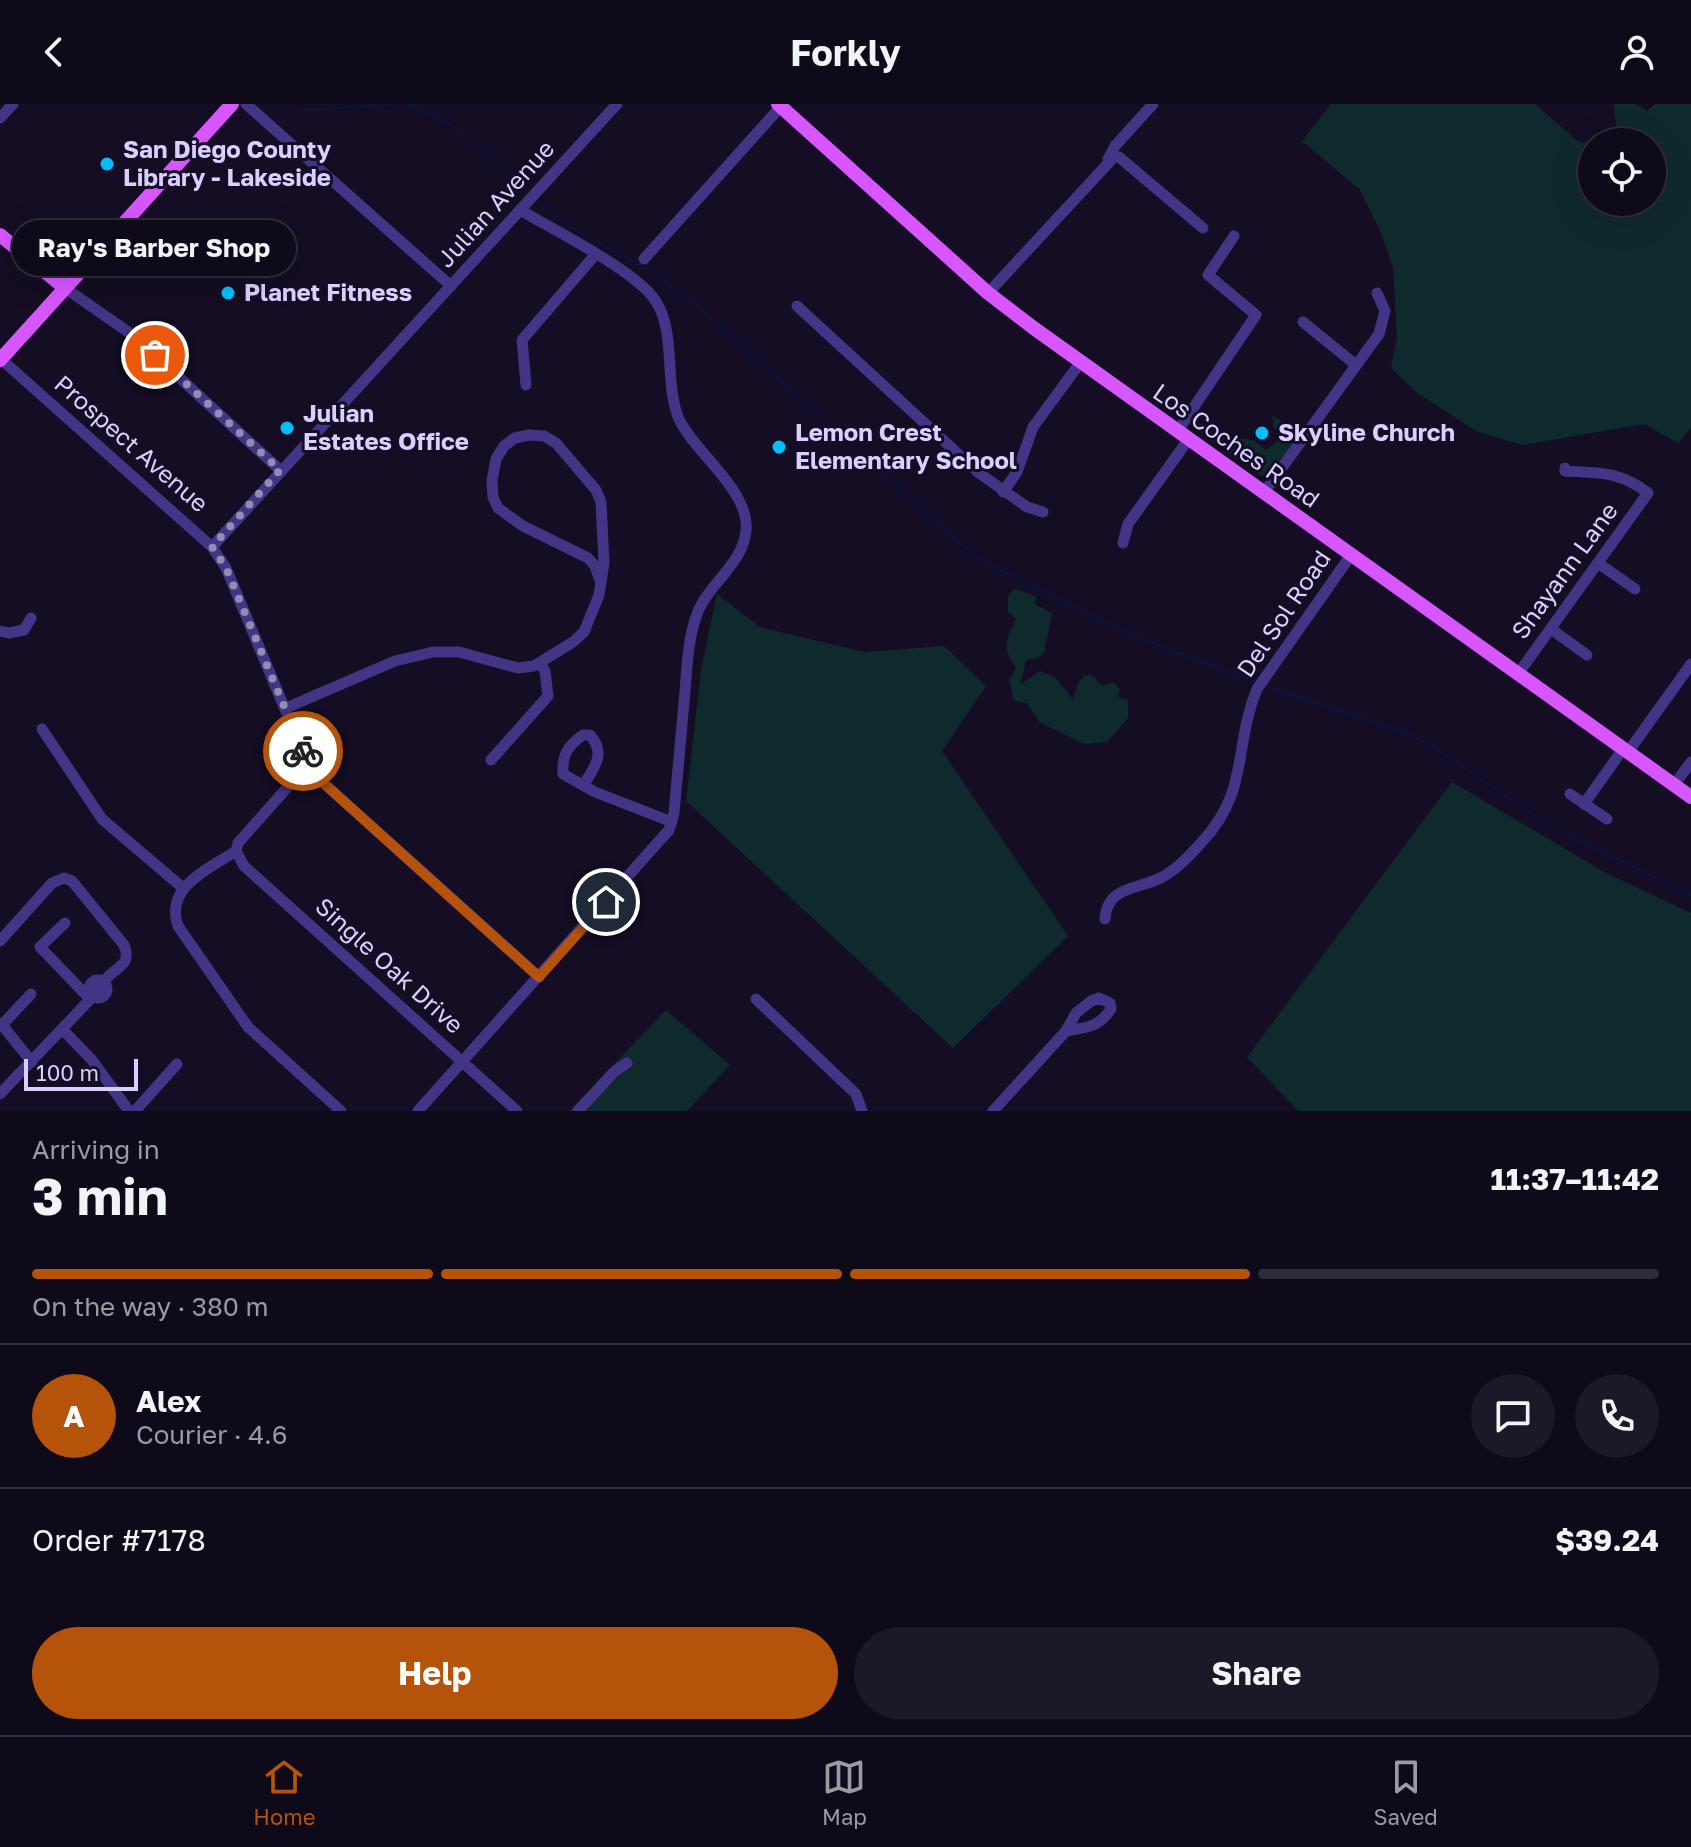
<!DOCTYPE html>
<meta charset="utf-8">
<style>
body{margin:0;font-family:"Golos Text",sans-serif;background:#1d1827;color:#f1f3f6;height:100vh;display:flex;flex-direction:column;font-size:30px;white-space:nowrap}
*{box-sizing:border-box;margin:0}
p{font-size:26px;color:#9b9aa2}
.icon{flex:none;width:44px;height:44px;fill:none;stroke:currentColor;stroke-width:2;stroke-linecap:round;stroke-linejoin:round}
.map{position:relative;height:1007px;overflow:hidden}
.details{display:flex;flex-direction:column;background:#0f0a1a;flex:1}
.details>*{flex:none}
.fabs{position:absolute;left:1578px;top:24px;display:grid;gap:16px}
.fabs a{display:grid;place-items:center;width:88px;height:88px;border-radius:50%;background:#0f0a1a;box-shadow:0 8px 32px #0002,0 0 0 2px #2f2b39;font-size:40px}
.scale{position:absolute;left:24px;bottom:20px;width:114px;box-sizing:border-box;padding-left:8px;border:4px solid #dbcfff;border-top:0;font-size:22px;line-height:28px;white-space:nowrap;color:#dbcfff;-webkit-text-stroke:6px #140d23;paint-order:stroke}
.pin{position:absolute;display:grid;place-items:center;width:68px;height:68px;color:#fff;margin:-34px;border:4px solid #fff;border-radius:50%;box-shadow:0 2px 8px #0007}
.courier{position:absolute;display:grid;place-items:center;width:80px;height:80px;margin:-40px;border:6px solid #b45309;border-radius:50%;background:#fff;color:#222;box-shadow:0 2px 10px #0007}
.bubble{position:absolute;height:56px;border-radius:28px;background:#0f0a1a;box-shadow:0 8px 32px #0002,0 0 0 2px #2f2b39;font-size:26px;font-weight:700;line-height:56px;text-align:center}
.headline em{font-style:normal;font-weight:700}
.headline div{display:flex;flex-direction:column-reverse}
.headline{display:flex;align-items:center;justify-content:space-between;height:136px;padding:0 32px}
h1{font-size:52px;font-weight:700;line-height:60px}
.bar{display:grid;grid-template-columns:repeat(4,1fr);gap:12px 8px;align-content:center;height:96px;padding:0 32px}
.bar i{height:10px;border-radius:6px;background:#2f2b39}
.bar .active{background:#b45309}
.bar p{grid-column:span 4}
.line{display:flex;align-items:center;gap:20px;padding:0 32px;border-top:2px solid #2f2b39}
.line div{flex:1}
.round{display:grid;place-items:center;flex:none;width:84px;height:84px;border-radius:42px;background:#1d1827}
.action{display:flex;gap:16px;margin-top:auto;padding:16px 32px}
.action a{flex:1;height:92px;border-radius:48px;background:#b45309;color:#fff;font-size:32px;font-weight:700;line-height:92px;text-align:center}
.action a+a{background:#1d1827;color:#f1f3f6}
header{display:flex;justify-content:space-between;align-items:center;height:104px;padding:0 32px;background:#0f0a1a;font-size:36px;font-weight:700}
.tabs{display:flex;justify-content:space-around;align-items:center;height:112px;border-top:2px solid #2f2b39;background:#0f0a1a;font-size:22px;color:#9b9aa2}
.tabs a{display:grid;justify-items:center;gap:4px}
.tabs .active{color:#b45309}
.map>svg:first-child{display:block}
.green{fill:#0f2a2d}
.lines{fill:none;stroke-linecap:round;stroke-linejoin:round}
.stream{stroke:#071442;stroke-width:2}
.minor{stroke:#433585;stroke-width:11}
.major{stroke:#d756ff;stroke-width:14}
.done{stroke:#958bb2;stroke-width:8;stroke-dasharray:0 14.4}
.route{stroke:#b45309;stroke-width:10}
.poi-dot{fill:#00befa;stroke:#140d23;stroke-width:3}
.labels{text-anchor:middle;stroke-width:6;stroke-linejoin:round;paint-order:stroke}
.poi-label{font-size:24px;font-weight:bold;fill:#dbcfff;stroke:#140d23;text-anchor:start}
.street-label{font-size:24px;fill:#dbcfff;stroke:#140d23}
</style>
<header><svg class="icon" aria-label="back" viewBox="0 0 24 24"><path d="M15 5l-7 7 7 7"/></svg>Forkly<svg class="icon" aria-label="person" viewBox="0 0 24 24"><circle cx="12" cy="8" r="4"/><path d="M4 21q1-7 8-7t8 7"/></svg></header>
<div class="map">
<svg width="1691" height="1007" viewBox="0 0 1691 1007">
<rect width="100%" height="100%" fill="#140d23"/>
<g class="green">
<polygon points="1331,0 1535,0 1578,37 1592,41 1592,98 1652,98 1652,38 1617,38 1614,0 1636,0 1647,7 1655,0 1691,0 1691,324 1678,339 1644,320 1522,341 1476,327 1416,288 1391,264 1397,235 1393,164 1381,129 1360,86 1302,37"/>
<polygon points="1272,311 1301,330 1267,376 1228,348 1238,334 1253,336 1266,346 1276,338 1280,329 1274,324"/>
<polygon points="1189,313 1230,339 1225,346 1186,318"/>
<path d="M1015,485l21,7 -1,8 17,9 -8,40 -7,5 -11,2 -5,24 19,-13 15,6 18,22 5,-16 7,-8 8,1 9,10 12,-4 6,8 -2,7 10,3v18l-21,24 -23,2 -45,-22 -12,-19 -13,-2 -5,-21 7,-12c-15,-20 -10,-29 0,-49l-8,-7v-17z"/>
<polygon points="717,490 760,523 864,548 944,542 986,582 942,647 1068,832 953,944 686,697 701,566"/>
<polygon points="1452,678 1606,769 1691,809 1691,1007 1298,1007 1247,953"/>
<polygon points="666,906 730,961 687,1007 569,1007"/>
</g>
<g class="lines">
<g class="stream">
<path d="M406,0c52,16 78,48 117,84"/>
<polyline points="295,7 394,0"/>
<polyline points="541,99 566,120 657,171 694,198 956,436 979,455 1008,470 1137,533 1256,578"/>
<polyline points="1268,583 1401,626 1430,641 1528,707 1571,732 1691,791"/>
</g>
<g class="minor">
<polyline points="246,0 451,182"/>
<polyline points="0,14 13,0"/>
<polyline points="1108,55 1115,42 1153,0"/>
<polyline points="644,155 783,0"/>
<polyline points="65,184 134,232 280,366"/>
<polyline points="988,189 1114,53 1119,53 1203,124"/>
<polyline points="797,202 979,369 1027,403 1043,408"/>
<polyline points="1303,218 1356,261"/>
<polyline points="1,255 212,443 226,464 308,660 319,675 539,873"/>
<polyline points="526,281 522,236 595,151"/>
<polyline points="1177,328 1256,211 1208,171 1234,132"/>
<polyline points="1265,387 1379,230 1385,207 1377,189"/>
<polyline points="1003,388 1017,368 1033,323 1080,259"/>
<polyline points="1123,439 1128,420 1188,336"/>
<polyline points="212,443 617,0"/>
<polyline points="1598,459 1635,485"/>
<polyline points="1551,525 1587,551"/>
<polyline points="0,527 9,529 24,526 31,514"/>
<path d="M1518,570l130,-181c-28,-22 -49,-20 -83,-22v-3"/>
<polyline points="286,604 395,557 433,548 459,548 518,564 534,562 573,538 584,528 599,491 604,459 601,398 596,386 556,339 544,332 529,331 515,334 504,342 496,355 492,377 493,393 498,404 523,422 588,454 595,462 601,479"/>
<polyline points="42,625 102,715 183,784"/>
<polyline points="1628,648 1691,560"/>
<polyline points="491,656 548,592 545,567 540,559"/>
<path d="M584,680c11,-17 22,-31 6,-49h-7c-16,11 -21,21 -20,39l32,18 77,30"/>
<polyline points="1674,681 1691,658"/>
<polyline points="1570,690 1607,715"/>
<polyline points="1584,700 1623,645"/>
<polyline points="236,747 244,762 517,1007"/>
<path d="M236,747c-27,18 -72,36 -58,75l70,101 93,84"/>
<polyline points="236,747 238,739 308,660"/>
<path d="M1105,815c2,-35 37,-29 59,-43 14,-8 26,-21 37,-33 49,-52 32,-95 56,-154l94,-134"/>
<polyline points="65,819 40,843 90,895"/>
<circle cx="98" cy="885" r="9"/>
<polyline points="31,890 2,921 32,958"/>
<polyline points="756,895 856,990 862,1007"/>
<polyline points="62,925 92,956 129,1007"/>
<path d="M0,990l99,-104c3,-4 5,-9 8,-12 11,-12 25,-14 17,-33l-52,-64 -8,-3 -12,5 -52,58"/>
<polyline points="135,1007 177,960"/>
<path d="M418,1007l251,-281 5,-17c4,-41 7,-81 11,-121 2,-26 3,-54 12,-78 11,-30 46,-50 49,-83 5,-39 -51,-78 -67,-112 -16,-37 -1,-92 -27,-123 -24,-29 -98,-66 -132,-86"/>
<polyline points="578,1007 615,967 627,959"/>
<path d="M993,1007l73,-80 10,-18 15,-12 8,-3 11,5 1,6c-13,19 -24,18 -45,22"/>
</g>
<g class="major">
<polyline points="778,0 988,189 1035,225 1691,693"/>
<polyline points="0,131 65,184"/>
<polyline points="0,256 232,0"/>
</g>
</g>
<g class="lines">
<polyline class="done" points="155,251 280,366 212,443 226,464 303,647"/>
<polyline class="route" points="303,647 319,675 539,873 606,798"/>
</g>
<g class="poi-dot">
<circle cx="107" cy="60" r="8"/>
<circle cx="228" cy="189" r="8"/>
<circle cx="287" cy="324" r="8"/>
<circle cx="1262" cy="329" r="8"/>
<circle cx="779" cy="343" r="8"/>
</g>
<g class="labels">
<g class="poi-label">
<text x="123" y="54">San Diego County<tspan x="123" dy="28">Library - Lakeside</tspan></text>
<text x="244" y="197">Planet Fitness</text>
<text x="303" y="318">Julian<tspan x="303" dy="28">Estates Office</tspan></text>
<text x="795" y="337">Lemon Crest<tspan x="795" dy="28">Elementary School</tspan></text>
<text x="1278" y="337">Skyline Church</text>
</g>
<g class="street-label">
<text transform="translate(496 100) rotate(-48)" y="8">Julian Avenue</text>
<text transform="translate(131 340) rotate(41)" y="8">Prospect Avenue</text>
<text transform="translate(1236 342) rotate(35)" y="8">Los Coches Road</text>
<text transform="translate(1565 467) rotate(-54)" y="8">Shayann Lane</text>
<text transform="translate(1284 510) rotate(-56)" y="8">Del Sol Road</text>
<text transform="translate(389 862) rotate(42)" y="8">Single Oak Drive</text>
</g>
</g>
</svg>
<div class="fabs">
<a><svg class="icon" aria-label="locate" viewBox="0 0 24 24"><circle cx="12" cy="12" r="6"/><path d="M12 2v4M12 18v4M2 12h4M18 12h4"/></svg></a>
</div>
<div class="scale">100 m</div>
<div class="pin" style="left:155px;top:251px;background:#ea580c"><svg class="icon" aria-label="bag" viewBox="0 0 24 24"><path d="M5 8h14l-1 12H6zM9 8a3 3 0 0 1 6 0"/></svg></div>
<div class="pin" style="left:606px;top:798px;background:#1f2937"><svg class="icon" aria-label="home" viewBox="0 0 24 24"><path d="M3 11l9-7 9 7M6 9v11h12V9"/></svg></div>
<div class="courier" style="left:303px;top:647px"><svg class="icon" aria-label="bike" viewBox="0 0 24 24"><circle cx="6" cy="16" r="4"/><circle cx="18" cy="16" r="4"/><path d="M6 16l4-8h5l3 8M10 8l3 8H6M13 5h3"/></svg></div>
<div class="bubble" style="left:12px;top:116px;width:284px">Ray's Barber Shop</div>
</div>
<section class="details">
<div class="headline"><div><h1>3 min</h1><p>Arriving in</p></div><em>11:37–11:42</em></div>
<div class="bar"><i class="active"></i><i class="active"></i><i class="active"></i><i></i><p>On the way · 380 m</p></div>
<div class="line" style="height:144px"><b class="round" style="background:#b45309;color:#fff">A</b><div><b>Alex</b><p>Courier · 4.6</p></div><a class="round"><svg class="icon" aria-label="chat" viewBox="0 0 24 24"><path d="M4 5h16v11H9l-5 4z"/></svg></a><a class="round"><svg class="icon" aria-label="phone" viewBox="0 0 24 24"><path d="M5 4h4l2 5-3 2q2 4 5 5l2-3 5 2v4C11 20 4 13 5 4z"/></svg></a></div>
<div class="line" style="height:104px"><div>Order #7178</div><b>$39.24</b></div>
<div class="action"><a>Help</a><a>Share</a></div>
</section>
<nav class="tabs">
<a class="active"><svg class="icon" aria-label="home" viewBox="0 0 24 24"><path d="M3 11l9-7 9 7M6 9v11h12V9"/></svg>Home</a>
<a><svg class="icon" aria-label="map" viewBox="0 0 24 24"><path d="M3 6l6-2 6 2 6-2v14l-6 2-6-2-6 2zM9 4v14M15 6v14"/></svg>Map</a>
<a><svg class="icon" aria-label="saved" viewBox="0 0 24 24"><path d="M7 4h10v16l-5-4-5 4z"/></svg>Saved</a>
</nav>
